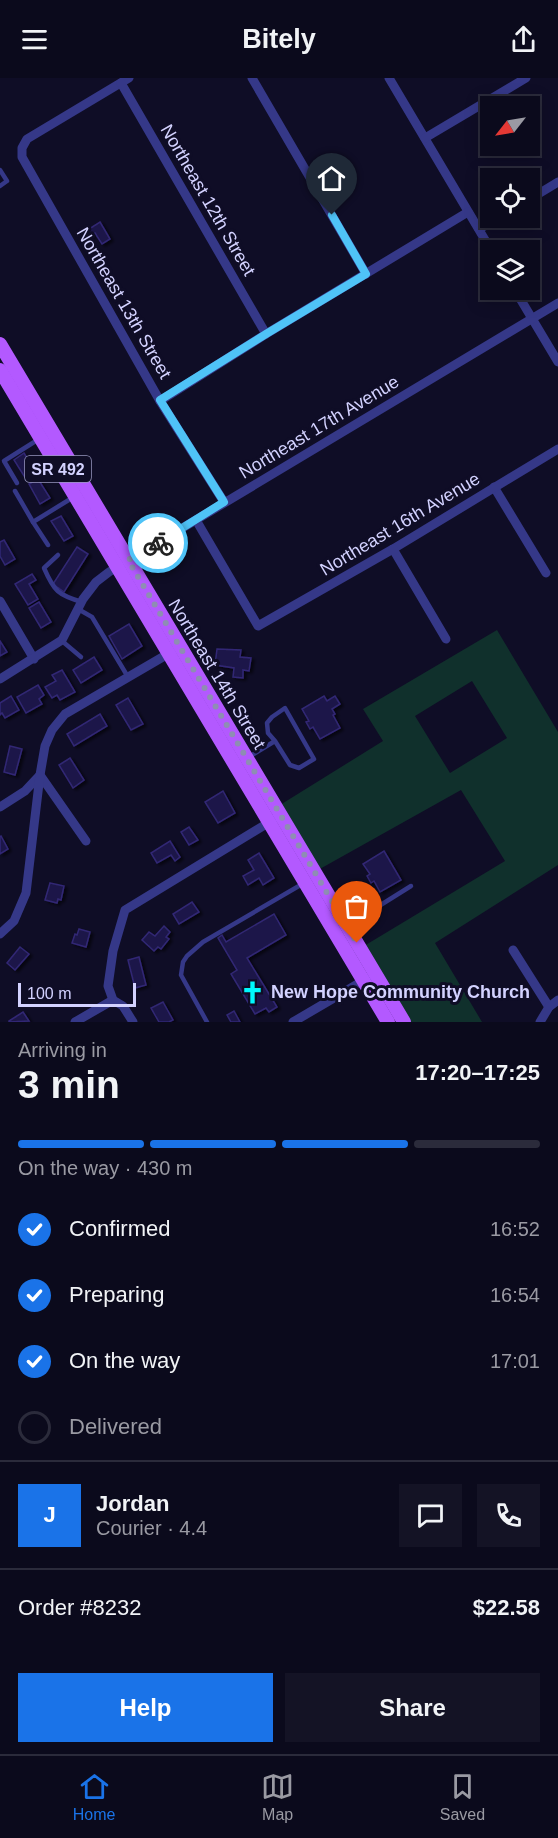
<!DOCTYPE html>
<meta charset="utf-8">
<style>
body{margin:0;font-family:Helvetica,sans-serif;background:#141325;color:#f1f3f6;height:100vh;display:flex;flex-direction:column;font-size:22px;white-space:nowrap}
*{box-sizing:border-box;margin:0}
p{font-size:20px;color:#9a9aa3}
.icon{flex:none;width:33px;height:33px;fill:none;stroke:currentColor;stroke-width:2;stroke-linecap:round;stroke-linejoin:round}
.map{position:relative;height:944px;overflow:hidden}
.sheet{display:flex;flex-direction:column;background:#0b0a1c;flex:1}
.sheet>*{flex:none}
.needle{width:39px;rotate:239deg}
.tools{position:absolute;left:480px;top:18px;display:grid;gap:12px}
.tools a{display:grid;place-items:center;width:60px;height:60px;border-radius:0px;background:#0b0a1c;box-shadow:0 3px 15px #0003,0 0 0 2px #2b2b3b;font-size:30px}
.scale{position:absolute;left:18px;bottom:15px;width:118px;box-sizing:border-box;padding-left:6px;border:3px solid #d3d2ff;border-top:0;font-size:16px;line-height:21px;white-space:nowrap;color:#d3d2ff;-webkit-text-stroke:4px #0f0d26;paint-order:stroke}
.pin{position:absolute;display:grid;place-items:center;width:51px;height:51px;color:#fff;margin:-62px -26px;border-radius:50% 50% 50% 0;rotate:-45deg;box-shadow:0 0 6px #0007}
.pin .icon{rotate:45deg}
.courier{position:absolute;display:grid;place-items:center;width:60px;height:60px;margin:-30px;border:4px solid #4fc3f7;border-radius:50%;background:#fff;color:#222;box-shadow:0 2px 8px #0007}
.headline em{font-style:normal;font-weight:600}
.headline div{display:flex;flex-direction:column-reverse}
.headline{display:flex;align-items:center;justify-content:space-between;height:102px;padding:0 18px}
h1{font-size:39px;font-weight:600;line-height:45px}
.bar{display:grid;grid-template-columns:repeat(4,1fr);gap:9px 6px;align-content:center;height:72px;padding:0 18px}
.bar i{height:8px;border-radius:4px;background:#2b2b3b}
.bar .current{background:#1a73e8}
.bar p{grid-column:span 4}
.line{display:flex;align-items:center;gap:15px;padding:0 18px;border-top:2px solid #2b2b3b}
.line div{flex:1}
.round{display:grid;place-items:center;flex:none;width:63px;height:63px;border-radius:0px;background:#141325}
ol{padding:0 18px;list-style:none}
li{display:flex;align-items:center;gap:18px;height:66px}
li p{margin-inline-start:auto}
li .icon{padding:6px;border-radius:50%;background:#1a73e8;color:#fff;stroke-width:4}
li:last-child{color:#9a9aa3}
li i{width:33px;height:33px;border:3px solid #2b2b3b;border-radius:50%}
.primary-button{display:flex;gap:12px;margin-top:auto;padding:12px 18px}
.primary-button a{flex:1;height:69px;border-radius:0px;background:#1a73e8;color:#fff;font-size:24px;font-weight:600;line-height:69px;text-align:center}
.primary-button a+a{background:#141325;color:#f1f3f6}
header{display:flex;justify-content:space-between;align-items:center;height:78px;padding:0 18px;background:#0b0a1c;font-size:27px;font-weight:600}
.dock{display:flex;justify-content:space-around;align-items:center;height:84px;border-top:2px solid #2b2b3b;background:#0b0a1c;font-size:16px;color:#9a9aa3}
.dock a{display:grid;justify-items:center;gap:3px}
.dock .current{color:#1a73e8}
.map>svg:first-child{display:block}
.green{fill:#10302c;fill-rule:evenodd}
.building{fill:#1e1848;stroke:#312875;stroke-width:1.5;filter:url(#shadow)}
.lines{fill:none;stroke-linecap:round;stroke-linejoin:round}
.lane{stroke:#353888;stroke-width:4.5}
.street{stroke:#353888;stroke-width:9}
.primary{stroke:#b359ff;stroke-width:14}
.done{stroke:#8e8db3;stroke-width:6;stroke-dasharray:0 10.8}
.route{stroke:#4fc3f7;stroke-width:8}
.labels{text-anchor:middle;stroke-width:6;stroke-linejoin:round;paint-order:stroke}
.shield{fill:#0f0d26;stroke:#9897be;stroke-width:1.5}
.shield-label{font-size:16px;font-weight:bold;fill:#d3d2ff}
.street-label{font-size:18px;fill:#d3d2ff;stroke:#0f0d26}
.poi-label{font-size:18px;font-weight:bold;fill:#d3d2ff;stroke:#0f0d26;text-anchor:start}
</style>
<header><svg class="icon" aria-label="menu" viewBox="0 0 24 24"><path d="M4 6h16M4 12h16M4 18h16"/></svg>Bitely<svg class="icon" aria-label="share" viewBox="0 0 24 24"><path d="M12 15V3M7 8l5-5 5 5M5 13v7h14v-7"/></svg></header>
<div class="map">
<svg width="558" height="944" viewBox="0 0 558 944">
<defs>
<filter id="shadow"><feDropShadow dx="3" dy="2" stdDeviation="1.5" flood-color="#0009"/></filter>
</defs>
<rect width="100%" height="100%" fill="#0f0d26"/>
<path class="green" d="M497,552l61,102v133l-123,78 47,79h-73l-45,-76 141,-85 -44,-71 -143,80 -38,-65 103,-64 -20,-32zM472,603l35,57 -57,35 -35,-57z"/>
<g class="building">
<polygon points="100,144 110,161 102,166 95,155 90,158 86,153"/>
<polygon points="24,375 36,395 26,401 14,382"/>
<polygon points="38,401 50,420 40,426 29,406"/>
<polygon points="61,438 73,458 64,463 51,443"/>
<polygon points="4,462 15,481 5,487 0,478 0,464"/>
<polygon points="77,469 88,476 64,514 53,506"/>
<polygon points="32,496 36,502 29,506 38,521 28,527 15,506"/>
<polygon points="39,524 51,544 41,550 29,530"/>
<polygon points="129,546 142,568 122,581 109,558"/>
<polygon points="0,563 7,574 0,578"/>
<polygon points="217,571 241,572 240,579 251,580 249,593 243,592 243,600 233,599 234,590 215,587"/>
<polygon points="94,579 102,592 81,605 73,592"/>
<polygon points="62,592 75,614 60,622 57,617 52,620 45,609 56,603 52,597"/>
<polygon points="38,607 44,617 39,621 42,626 26,635 17,619"/>
<polygon points="11,618 19,632 5,640 2,635 0,637 0,625"/>
<polygon points="324,618 327,623 335,618 340,626 332,631 335,636 333,637 340,650 320,661 313,649 310,651 306,644 309,643 302,631"/>
<polygon points="128,620 143,646 131,652 116,627"/>
<polygon points="100,636 107,648 74,668 67,656"/>
<polygon points="10,668 22,671 15,697 4,694"/>
<polygon points="70,680 84,702 73,710 59,687"/>
<polygon points="223,713 235,735 218,745 205,724"/>
<polygon points="189,749 198,762 189,767 181,754"/>
<polygon points="1,758 8,771 0,776 0,759"/>
<polygon points="170,763 180,779 175,783 171,777 157,785 151,775"/>
<polygon points="384,773 401,802 380,814 374,803 371,805 367,798 370,796 363,786"/>
<polygon points="259,775 274,800 263,807 259,800 248,807 243,798 254,792 248,782"/>
<polygon points="50,805 64,808 61,822 58,821 57,825 45,822"/>
<polygon points="192,824 199,834 179,846 173,836"/>
<polygon points="274,836 286,857 247,880 277,929 269,934 266,930 255,936 231,896 237,892 218,860 222,857 226,864"/>
<polygon points="164,848 170,854 166,859 169,861 161,871 158,869 154,873 142,862 149,854 155,858"/>
<polygon points="79,851 90,854 86,869 72,865 75,856 77,857"/>
<polygon points="20,869 29,876 15,892 7,885"/>
<polygon points="139,879 146,907 135,910 128,882"/>
<polygon points="163,924 173,942 169,944 159,944 151,930"/>
<polygon points="234,933 240,944 231,944 227,937"/>
<polygon points="23,934 29,943 9,944 9,943"/>
</g>
<g class="lines">
<g class="lane">
<polyline points="0,92 7,103 0,108"/>
<polyline points="17,405 4,383 39,361"/>
<polyline points="15,413 33,444"/>
<polyline points="48,467 33,444 72,420"/>
<path d="M58,477l-14,13c10,23 14,27 38,34"/>
<polyline points="78,531 92,539 128,599"/>
<polyline points="62,563 81,579"/>
<polyline points="249,679 275,663 268,655 267,645 272,639 285,630 314,681 299,690 290,687 275,663"/>
<polyline points="334,822 347,816 360,821 369,828 379,828 411,808"/>
<polyline points="207,944 181,897 183,884 187,878 203,864 304,805"/>
</g>
<g class="street">
<polyline points="129,0 27,61 22,70 22,79 160,323 224,424"/>
<polyline points="252,0 366,196"/>
<polyline points="389,0 491,172"/>
<polyline points="121,5 266,256"/>
<polyline points="425,60 526,0"/>
<polyline points="530,121 558,104"/>
<polyline points="479,151 498,140"/>
<polyline points="515,212 558,284"/>
<polyline points="160,323 266,256 468,134"/>
<polyline points="494,409 546,495"/>
<polyline points="196,442 258,548 393,471 558,371"/>
<polyline points="393,471 446,561"/>
<polyline points="0,523 34,581"/>
<polyline points="0,601 62,562 83,521 96,504 109,494 558,225"/>
<polyline points="40,697 86,763"/>
<polyline points="0,729 25,713 40,697 45,668 52,652 65,636 173,573"/>
<polyline points="0,856 14,843 26,815 40,697"/>
<polyline points="513,872 549,929"/>
<polyline points="75,944 113,922"/>
<polyline points="133,944 123,928 113,922 108,908 113,873 125,832 273,742"/>
<polyline points="293,944 368,900"/>
<polyline points="540,944 549,929 558,922"/>
</g>
<g class="primary">
<polyline points="0,266 404,944"/>
<polyline points="0,292 388,944"/>
</g>
</g>
<g class="lines">
<polyline class="done" points="158,465 128,482 357,865"/>
<polyline class="route" points="158,465 224,424 160,322 266,256 366,196 332,137"/>
</g>
<defs>
<symbol id="church-bare" viewBox="-9 -9 18 18"><path d="M-1.2-6h2.4v3.5h3.3v2.4h-3.3V6h-2.4V-.1h-3.3v-2.4h3.3Z" fill="#00f8fd" stroke="#0f0d26" stroke-width="2.5" paint-order="stroke"/></symbol>
</defs>
<g fill-rule="evenodd">
<use href="#church-bare" x="236" y="898" width="33" height="33"/>
</g>
<g class="labels">
<rect class="shield" x="25" y="378" width="66" height="26" rx="4.5"/>
<g class="shield-label">
<text x="58" y="397">SR 492</text>
</g>
<g class="street-label">
<text transform="translate(208 122) rotate(60)" y="6">Northeast 12th Street</text>
<text transform="translate(124 225) rotate(60)" y="6">Northeast 13th Street</text>
<text transform="translate(319 349) rotate(-31)" y="6">Northeast 17th Avenue</text>
<text transform="translate(400 446) rotate(-31)" y="6">Northeast 16th Avenue</text>
<text transform="translate(217 596) rotate(59)" y="6">Northeast 14th Street</text>
</g>
<g class="poi-label">
<text x="271" y="920">New Hope Community Church</text>
</g>
</g>
</svg>
<div class="tools">
<a><svg class="needle" viewBox="-14 -14 28 28"><path d="M0-13l5 13h-10z" fill="#e53935"/><path d="M0 13l5-13h-10z" fill="#9a9aa3"/></svg></a>
<a><svg class="icon" aria-label="locate" viewBox="0 0 24 24"><circle cx="12" cy="12" r="6"/><path d="M12 2v4M12 18v4M2 12h4M18 12h4"/></svg></a>
<a><svg class="icon" aria-label="layers" viewBox="0 0 24 24"><path d="M12 4l9 5-9 5-9-5zM3 14l9 5 9-5"/></svg></a>
</div>
<div class="scale">100 m</div>
<div class="pin" style="left:357px;top:865px;background:#ea580c"><svg class="icon" aria-label="bag" viewBox="0 0 24 24"><path d="M5 8h14l-1 12H6zM9 8a3 3 0 0 1 6 0"/></svg></div>
<div class="pin" style="left:332px;top:137px;background:#1f2937"><svg class="icon" aria-label="home" viewBox="0 0 24 24"><path d="M3 11l9-7 9 7M6 9v11h12V9"/></svg></div>
<div class="courier" style="left:158px;top:465px"><svg class="icon" aria-label="bike" viewBox="0 0 24 24"><circle cx="6" cy="16" r="4"/><circle cx="18" cy="16" r="4"/><path d="M6 16l4-8h5l3 8M10 8l3 8H6M13 5h3"/></svg></div>
</div>
<section class="sheet">
<div class="headline"><div><h1>3 min</h1><p>Arriving in</p></div><em>17:20–17:25</em></div>
<div class="bar"><i class="current"></i><i class="current"></i><i class="current"></i><i></i><p>On the way · 430 m</p></div>
<ol>
<li><svg class="icon" aria-label="check" viewBox="0 0 24 24"><path d="M5 12l5 5 9-10"/></svg>Confirmed<p>16:52</p></li>
<li><svg class="icon" aria-label="check" viewBox="0 0 24 24"><path d="M5 12l5 5 9-10"/></svg>Preparing<p>16:54</p></li>
<li><svg class="icon" aria-label="check" viewBox="0 0 24 24"><path d="M5 12l5 5 9-10"/></svg>On the way<p>17:01</p></li>
<li><i></i>Delivered</li>
</ol>
<div class="line" style="height:108px"><b class="round" style="background:#1a73e8;color:#fff">J</b><div><b>Jordan</b><p>Courier · 4.4</p></div><a class="round"><svg class="icon" aria-label="chat" viewBox="0 0 24 24"><path d="M4 5h16v11H9l-5 4z"/></svg></a><a class="round"><svg class="icon" aria-label="phone" viewBox="0 0 24 24"><path d="M5 4h4l2 5-3 2q2 4 5 5l2-3 5 2v4C11 20 4 13 5 4z"/></svg></a></div>
<div class="line" style="height:78px"><div>Order #8232</div><b>$22.58</b></div>
<div class="primary-button"><a>Help</a><a>Share</a></div>
</section>
<nav class="dock">
<a class="current"><svg class="icon" aria-label="home" viewBox="0 0 24 24"><path d="M3 11l9-7 9 7M6 9v11h12V9"/></svg>Home</a>
<a><svg class="icon" aria-label="map" viewBox="0 0 24 24"><path d="M3 6l6-2 6 2 6-2v14l-6 2-6-2-6 2zM9 4v14M15 6v14"/></svg>Map</a>
<a><svg class="icon" aria-label="saved" viewBox="0 0 24 24"><path d="M7 4h10v16l-5-4-5 4z"/></svg>Saved</a>
</nav>
